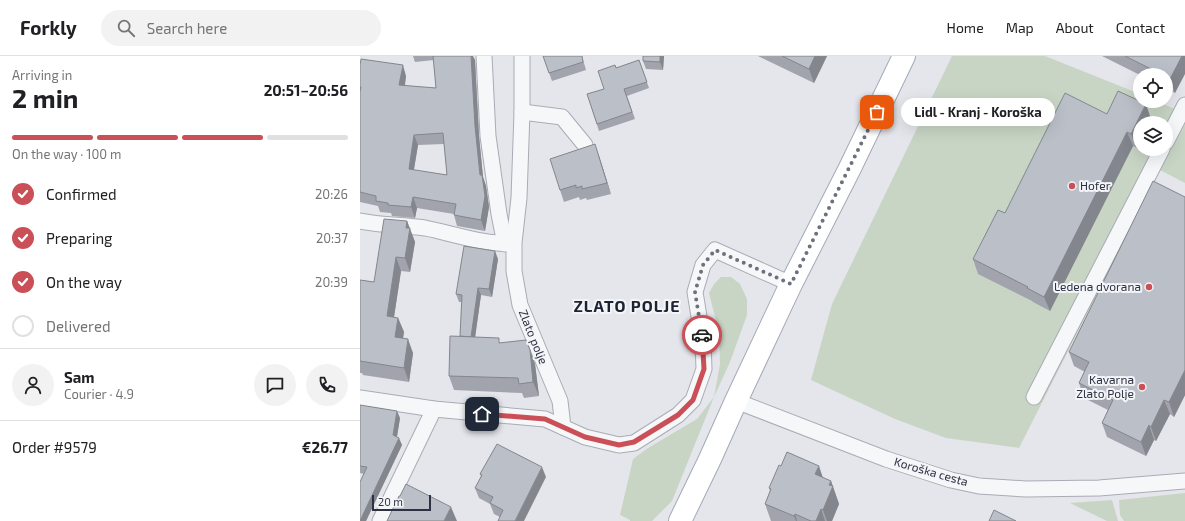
<!DOCTYPE html>
<meta charset="utf-8">
<style>
body{margin:0;font-family:"Exo 2",sans-serif;background:#f2f2f2;color:#202124;height:100vh;display:flex;flex-direction:column;font-size:15px;white-space:nowrap}
*{box-sizing:border-box;margin:0}
p{font-size:13px;color:#757577}
.icon{flex:none;width:22px;height:22px;fill:none;stroke:currentColor;stroke-width:2;stroke-linecap:round;stroke-linejoin:round}
.map{position:relative;flex:1;overflow:hidden}
.drawer{display:flex;flex-direction:column;background:#fff;width:360px}
.drawer>*{flex:none}
.fabs{position:absolute;left:773px;top:12px;display:grid;gap:8px}
.fabs a{display:grid;place-items:center;width:40px;height:40px;border-radius:50%;background:#fff;box-shadow:0 4px 16px #0002;font-size:20px}
.scale{position:absolute;left:12px;bottom:10px;width:59px;box-sizing:border-box;padding-left:4px;border:2px solid #2c3243;border-top:0;font-size:11px;line-height:14px;white-space:nowrap;color:#2c3243;-webkit-text-stroke:3px #f4f5f8;paint-order:stroke}
.pin{position:absolute;display:grid;place-items:center;width:34px;height:34px;color:#fff;margin:-17px;border-radius:8px;box-shadow:0 2px 6px #0006}
.courier{position:absolute;display:grid;place-items:center;width:40px;height:40px;margin:-20px;border:3px solid #ca4f57;border-radius:50%;background:#fff;color:#222;box-shadow:0 1px 5px #0007}
.bubble{position:absolute;height:28px;border-radius:14px;background:#fff;box-shadow:0 4px 16px #0002;font-size:13px;font-weight:700;line-height:28px;text-align:center}
.headline em{font-style:normal;font-weight:700}
.headline div{display:flex;flex-direction:column-reverse}
.headline{display:flex;align-items:center;justify-content:space-between;height:68px;padding:0 12px}
h1{font-size:26px;font-weight:700;line-height:30px}
.bar{display:grid;grid-template-columns:repeat(4,1fr);gap:6px 4px;align-content:center;height:48px;padding:0 12px}
.bar i{height:5px;border-radius:3px;background:#e0e0e0}
.bar .active{background:#ca4f57}
.bar p{grid-column:span 4}
.line{display:flex;align-items:center;gap:10px;padding:0 12px;border-top:1px solid #e0e0e0}
.line div{flex:1}
.round{display:grid;place-items:center;flex:none;width:42px;height:42px;border-radius:21px;background:#f2f2f2}
ol{padding:0 12px;list-style:none}
li{display:flex;align-items:center;gap:12px;height:44px}
li p{margin-inline-start:auto}
li .icon{padding:4px;border-radius:50%;background:#ca4f57;color:#fff;stroke-width:4}
li:last-child{color:#757577}
li i{width:22px;height:22px;border:2px solid #e0e0e0;border-radius:50%}
header{display:flex;align-items:center;gap:24px;box-sizing:border-box;height:56px;padding:0 20px;background:#fff;border-bottom:1px solid #e0e0e0}
header strong{font-size:19px}
nav{display:flex;gap:22px;margin-inline-start:auto;font-size:14px}
.search{width:280px;height:36px;background:#f2f2f2;display:flex;align-items:center;gap:10px;box-sizing:border-box;padding:0 14px;border-radius:22px;color:#757577;font-size:15px}
main{display:flex;flex:1;min-height:0}
.map>svg:first-child{display:block}
.green{fill:#c8d5c5;fill-rule:evenodd}
.lines{fill:none;stroke-linecap:round;stroke-linejoin:round}
.minor-casing{stroke:#a9acb5;stroke-width:17}
.primary-casing{stroke:#a3a9b6;stroke-width:24}
.minor{stroke:#f6f7f9;stroke-width:15}
.primary{stroke:#fff;stroke-width:22}
.wall{fill:#a1a4ac;fill-rule:evenodd}
.shaded-wall{fill:#83868c}
.building{fill:#bbbfc8;stroke:#83868c;fill-rule:evenodd}
.done{stroke:#6c717e;stroke-width:4;stroke-dasharray:0 7.2}
.route{stroke:#ca4f57;stroke-width:5}
.poi-dot{fill:#ca4f57;stroke:#f4f5f8;stroke-width:1.5}
.labels{text-anchor:middle;stroke-width:4;stroke-linejoin:round;paint-order:stroke}
.poi-label{font-size:12px;fill:#2c3243;stroke:#f4f5f8;text-anchor:end}
.street-label{font-size:12px;fill:#2c3243;stroke:#f4f5f8}
.district-label{font-size:16px;font-weight:bold;letter-spacing:1px;fill:#1e2334;stroke:#f4f5f8}
</style>
<header>
<strong>Forkly</strong>
<div class="search"><svg class="icon" aria-label="search" viewBox="0 0 24 24"><circle cx="10" cy="10" r="6"/><path d="M15 15l6 6"/></svg>Search here</div>
<nav><a>Home</a><a>Map</a><a>About</a><a>Contact</a></nav>
</header>
<main>
<section class="drawer">
<div class="headline"><div><h1>2 min</h1><p>Arriving in</p></div><em>20:51–20:56</em></div>
<div class="bar"><i class="active"></i><i class="active"></i><i class="active"></i><i></i><p>On the way · 100 m</p></div>
<ol>
<li><svg class="icon" aria-label="check" viewBox="0 0 24 24"><path d="M5 12l5 5 9-10"/></svg>Confirmed<p>20:26</p></li>
<li><svg class="icon" aria-label="check" viewBox="0 0 24 24"><path d="M5 12l5 5 9-10"/></svg>Preparing<p>20:37</p></li>
<li><svg class="icon" aria-label="check" viewBox="0 0 24 24"><path d="M5 12l5 5 9-10"/></svg>On the way<p>20:39</p></li>
<li><i></i>Delivered</li>
</ol>
<div class="line" style="height:72px"><a class="round"><svg class="icon" aria-label="person" viewBox="0 0 24 24"><circle cx="12" cy="8" r="4"/><path d="M4 21q1-7 8-7t8 7"/></svg></a><div><b>Sam</b><p>Courier · 4.9</p></div><a class="round"><svg class="icon" aria-label="chat" viewBox="0 0 24 24"><path d="M4 5h16v11H9l-5 4z"/></svg></a><a class="round"><svg class="icon" aria-label="phone" viewBox="0 0 24 24"><path d="M5 4h4l2 5-3 2q2 4 5 5l2-3 5 2v4C11 20 4 13 5 4z"/></svg></a></div>
<div class="line" style="height:52px"><div>Order #9579</div><b>€26.77</b></div>
</section>
<div class="map">
<svg width="825" height="465" viewBox="0 0 825 465">
<rect width="100%" height="100%" fill="#e4e6eb"/>
<g class="green">
<path d="M592,0h93l95,38v7h16l29,12v70l-25,-13 -141,278 -73,-10 -51,-19 -84,-39 21,-76zM780,67h26v26h-26z"/>
<polygon points="361,221 371,221 380,228 387,243 387,259 370,306 354,341 312,445 292,465 270,465 270,464 260,459 273,403 288,392 337,363 354,341 360,308 359,277 349,237 354,228"/>
<polygon points="825,437 825,465 764,465 760,459 759,444"/>
<polygon points="752,444 758,465 747,465 710,447"/>
</g>
<g class="lines">
<defs>
<g id="minor">
<polyline points="124,0 128,80 139,158 145,188"/>
<polyline points="162,0 162,56 159,142 154,187 154,215 160,249 200,345 203,371"/>
<polyline points="162,56 202,61 225,89"/>
<polyline points="806,86 825,49"/>
<path d="M0,165c21,4 43,4 65,7 26,5 63,18 88,15"/>
<polyline points="674,341 802,93"/>
<polyline points="0,342 74,353 185,363 225,381 259,389 274,387 318,359 333,344 344,313 343,285 335,236 343,209 355,194 431,228"/>
<polyline points="376,345 526,403 591,424 619,430 666,433 739,432 825,425"/>
<polyline points="20,465 74,353"/>
</g>
<polyline id="primary" points="320,465 350,403 376,345 431,228 490,112 544,0"/>
</defs>
<use href="#minor" class="minor-casing"/>
<use href="#primary" class="primary-casing"/>
<use href="#minor" class="minor"/>
<use href="#primary" class="primary"/>
</g>
<g class="wall">
<path d="M53,0h58l4,4 4,76 4,41 3,9 3,21 -4,24 -28,-5 -3,-11v-1l-37,-6 -2,10 -23,-2 -1,-3 -11,-1 -2,-6 -18,-4v-137l46,11 -1,10 31,2 -2,-28 -19,2zM84,88l3,31 -33,-5 4,-25z"/>
<polygon points="183,0 222,0 226,14 192,25"/>
<polygon points="283,0 304,0 303,14 286,13 283,5"/>
<polygon points="398,0 467,0 454,27"/>
<polygon points="742,0 825,0 815,37 806,32 806,19 780,19"/>
<polygon points="279,4 289,32 267,40 275,63 239,75 227,38 244,33 256,12"/>
<polygon points="747,58 791,63 777,92 773,90 690,255 673,246 672,245 618,218 613,203 645,157"/>
<polygon points="239,100 251,138 227,144 226,142 220,144 219,141 204,146 200,134"/>
<polygon points="825,141 825,339 814,361 810,358 796,385 794,384 786,400 747,381 742,367 748,354 724,342 719,327 725,316 714,310 709,296"/>
<polygon points="47,165 55,186 50,216 41,215 34,261 38,262 44,276 43,282 53,297 49,326 3,319 2,317 0,317 0,224 14,226"/>
<polygon points="138,203 132,241 121,239 115,281 170,294 175,308 179,340 164,342 162,337 94,334 89,320 100,280 102,246 99,246 96,238"/>
<polygon points="0,349 40,362 37,381 42,389 6,465 0,465 4,418 0,417"/>
<polygon points="120,418 186,421 140,461 134,458 130,448 119,442 115,432 121,420"/>
<polygon points="463,422 471,425 479,448 472,465 411,465 405,448 410,435 409,432"/>
</g>
<g class="shaded-wall">
<polygon points="111,0 113,0 115,4 119,80 123,121 126,130 129,151 125,175 121,164 120,119 115,70"/>
<polygon points="300,0 304,0 303,14 300,6"/>
<polygon points="455,0 467,0 454,27 449,13"/>
<polygon points="822,0 825,0 825,18 815,37 810,23"/>
<polygon points="43,9 46,20 43,40 39,29"/>
<polygon points="786,48 791,63 789,67 780,67 780,85 777,92 771,78"/>
<polygon points="767,76 773,90 690,255 684,241"/>
<polygon points="54,79 58,89 52,124 49,113"/>
<polygon points="235,88 239,100 251,138 247,127"/>
<polygon points="53,141 57,152 55,162 51,151"/>
<polygon points="47,165 55,186 50,216 45,202 46,172"/>
<polygon points="135,195 138,203 132,241 129,233"/>
<polygon points="36,201 41,215 32,274 27,260"/>
<polygon points="118,232 121,239 114,289 111,281"/>
<polygon points="38,262 44,276 41,295 35,281"/>
<polygon points="48,283 53,297 49,326 44,312"/>
<polygon points="170,294 175,308 179,340 173,326"/>
<polygon points="825,314 825,339 814,361 809,346"/>
<polygon points="804,344 810,358 796,385 791,371"/>
<polygon points="37,355 40,362 36,386 33,379"/>
<polygon points="789,369 794,384 786,400 781,386"/>
<polygon points="39,382 42,389 6,465 0,465"/>
<polygon points="459,410 465,428 455,418"/>
<polygon points="182,411 186,421 164,465 155,465"/>
<polygon points="471,425 479,448 472,465 467,465 463,454"/>
<polygon points="91,451 97,465 84,465"/>
<polygon points="461,453 465,465 456,465"/>
<polygon points="435,458 437,465 436,465 434,460"/>
</g>
<g class="building">
<path d="M73,0h38l4,70 5,49h2l3,21 -4,24 -27,-5 2,-11 -43,-7 -2,10 -23,-2v-2l-12,-2v-5l-16,-4v-100l1,-5h-1v-22l1,-6 42,6 -4,20 37,3zM83,77l4,42 -38,-6 5,-34z"/>
<polygon points="183,0 222,0 223,6 189,17"/>
<polygon points="283,0 300,0 300,6 283,5"/>
<polygon points="422,0 455,0 449,13"/>
<polygon points="765,0 822,0 810,23 806,21 806,19 803,19"/>
<polygon points="279,4 287,26 264,33 272,56 237,68 227,38 244,33 238,15 255,9 256,12"/>
<polygon points="758,35 786,48 771,78 767,76 684,241 667,232 668,231 613,203 638,154 645,157 705,37 747,58"/>
<polygon points="235,88 247,127 222,133 222,130 216,132 216,129 200,134 190,103"/>
<polygon points="793,125 825,141 825,314 809,346 804,344 791,371 789,369 781,386 742,367 753,344 719,327 729,306 709,296"/>
<polygon points="24,163 47,165 46,172 50,172 45,202 36,201 27,260 38,262 35,281 48,283 44,312 0,305 0,224 14,226"/>
<polygon points="104,190 135,195 129,233 118,232 111,281 100,280 102,239 96,238"/>
<polygon points="90,280 139,282 139,287 166,284 170,294 173,326 159,328 158,322 89,320"/>
<polygon points="0,349 37,355 33,379 39,382 0,465 0,426 7,411 0,410"/>
<polygon points="137,388 182,411 155,465 138,465 143,454 130,447 133,441 115,432 122,419 120,418"/>
<polygon points="427,396 459,410 455,418 471,425 469,429 473,430 463,454 461,453 456,465 451,465 435,458 434,460 405,448 411,433 409,432 419,409 421,410"/>
<polygon points="46,428 91,451 84,465 27,465 39,440 40,440"/>
<polygon points="634,454 656,465 629,465"/>
</g>
<g class="lines">
<polyline class="done" points="342,279 335,236 343,209 355,194 431,228 517,56"/>
<polyline class="route" points="122,358 185,363 225,381 259,389 274,386 318,359 333,344 344,313 342,279"/>
</g>
<g class="poi-dot">
<circle cx="712" cy="130" r="4"/>
<circle cx="789" cy="231" r="4"/>
<circle cx="782" cy="331" r="4"/>
</g>
<g class="labels">
<g class="poi-label">
<text x="720" y="134" text-anchor="start">Hofer</text>
<text x="781" y="235">Ledena dvorana</text>
<text x="774" y="328">Kavarna<tspan x="774" dy="14">Zlato Polje</tspan></text>
</g>
<g class="street-label">
<text transform="translate(173 281) rotate(68)" y="4">Zlato polje</text>
<text transform="translate(571 416) rotate(16)" y="4">Koroška cesta</text>
</g>
<g class="district-label">
<text x="267" y="256">ZLATO POLJE</text>
</g>
</g>
</svg>
<div class="fabs">
<a><svg class="icon" aria-label="locate" viewBox="0 0 24 24"><circle cx="12" cy="12" r="6"/><path d="M12 2v4M12 18v4M2 12h4M18 12h4"/></svg></a>
<a><svg class="icon" aria-label="layers" viewBox="0 0 24 24"><path d="M12 4l9 5-9 5-9-5zM3 14l9 5 9-5"/></svg></a>
</div>
<div class="scale">20 m</div>
<div class="pin" style="left:517px;top:56px;background:#ea580c"><svg class="icon" aria-label="bag" viewBox="0 0 24 24"><path d="M5 8h14l-1 12H6zM9 8a3 3 0 0 1 6 0"/></svg></div>
<div class="pin" style="left:122px;top:358px;background:#1f2937"><svg class="icon" aria-label="home" viewBox="0 0 24 24"><path d="M3 11l9-7 9 7M6 9v11h12V9"/></svg></div>
<div class="courier" style="left:342px;top:279px"><svg class="icon" aria-label="car" viewBox="0 0 24 24"><path d="M5 17H2v-5l4-1 3-4h7l3 4 3 1v5h-3M9 17h6M6 11h13"/><circle cx="7" cy="17" r="2"/><circle cx="17" cy="17" r="2"/></svg></div>
<div class="bubble" style="left:541px;top:42px;width:154px">Lidl - Kranj - Koroška</div>
</div>
</main>
